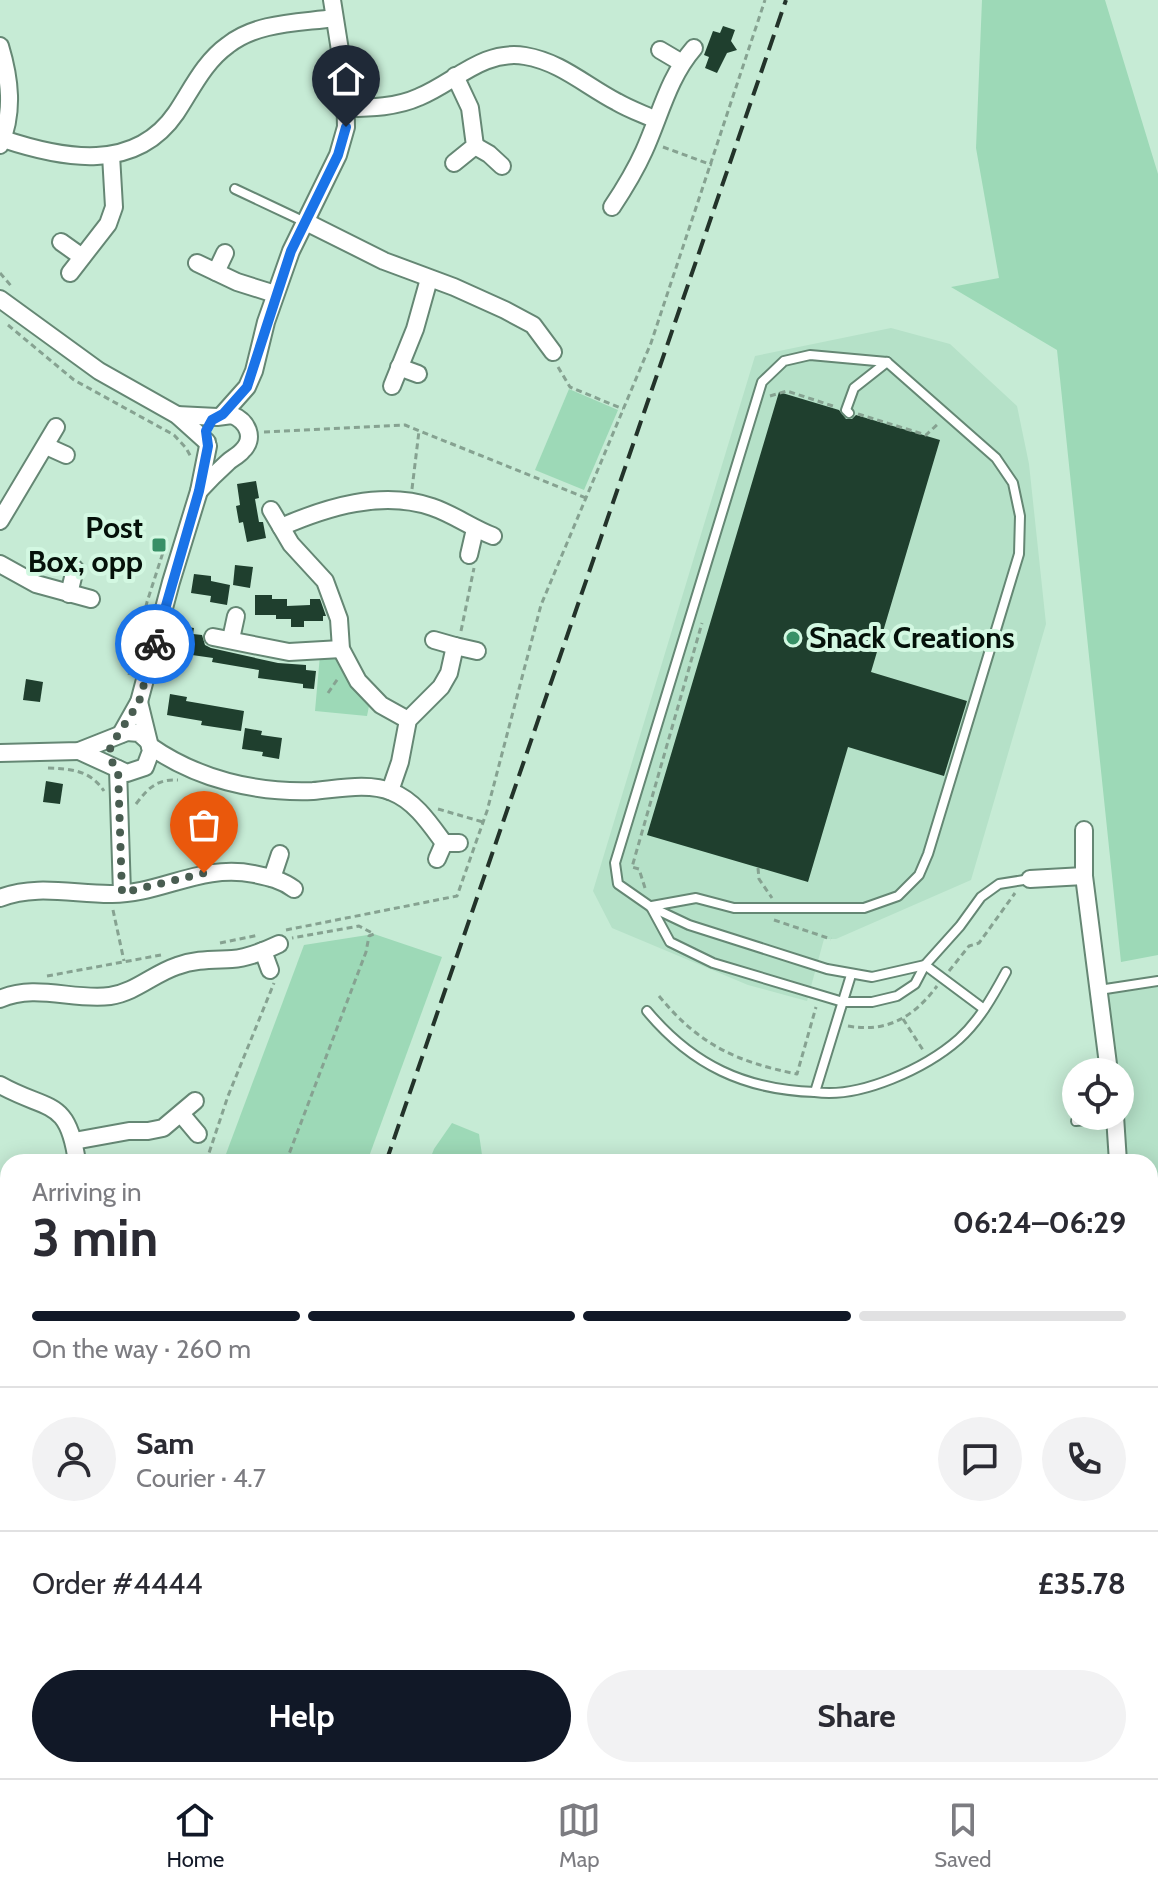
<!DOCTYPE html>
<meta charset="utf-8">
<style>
body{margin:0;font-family:Cabin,sans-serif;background:#f2f2f3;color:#2b2b33;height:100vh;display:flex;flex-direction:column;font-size:30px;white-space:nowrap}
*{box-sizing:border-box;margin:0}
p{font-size:26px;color:#7c7c81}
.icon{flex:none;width:44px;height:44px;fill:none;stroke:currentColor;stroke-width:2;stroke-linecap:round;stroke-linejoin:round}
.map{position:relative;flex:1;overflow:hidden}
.sheet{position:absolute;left:0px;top:1154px;width:1158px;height:624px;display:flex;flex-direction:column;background:#fff;border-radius:24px 24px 0 0;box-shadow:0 4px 20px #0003}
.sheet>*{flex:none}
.fabs{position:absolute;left:1062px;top:1058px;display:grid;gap:16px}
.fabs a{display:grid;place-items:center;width:72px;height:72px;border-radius:50%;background:#fff;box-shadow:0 4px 20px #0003;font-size:40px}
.pin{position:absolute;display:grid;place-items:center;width:68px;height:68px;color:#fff;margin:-82px -34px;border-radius:50% 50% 50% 0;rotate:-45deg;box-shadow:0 0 8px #0007}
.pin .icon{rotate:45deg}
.courier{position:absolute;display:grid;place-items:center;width:80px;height:80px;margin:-40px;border:6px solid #1a73e8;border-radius:50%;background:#fff;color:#222;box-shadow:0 2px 10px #0007}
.head em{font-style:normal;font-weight:800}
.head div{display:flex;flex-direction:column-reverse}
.head{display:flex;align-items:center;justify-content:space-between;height:136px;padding:0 32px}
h1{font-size:52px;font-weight:800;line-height:60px}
.bar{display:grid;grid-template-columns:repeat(4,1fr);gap:12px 8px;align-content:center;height:96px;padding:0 32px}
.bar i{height:10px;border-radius:6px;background:#e1e1e2}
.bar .current{background:#111827}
.bar p{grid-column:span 4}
.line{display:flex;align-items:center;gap:20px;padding:0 32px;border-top:2px solid #e1e1e2}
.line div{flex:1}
.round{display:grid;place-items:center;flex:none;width:84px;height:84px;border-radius:42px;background:#f2f2f3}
.primary-button{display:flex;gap:16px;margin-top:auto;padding:16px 32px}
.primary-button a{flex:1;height:92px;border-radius:48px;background:#111827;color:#fff;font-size:32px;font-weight:800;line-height:92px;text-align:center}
.primary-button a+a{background:#f2f2f3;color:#2b2b33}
.tab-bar{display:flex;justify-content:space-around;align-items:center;height:112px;border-top:2px solid #e1e1e2;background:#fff;font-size:22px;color:#7c7c81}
.tab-bar a{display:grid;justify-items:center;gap:4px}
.tab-bar .current{color:#111827}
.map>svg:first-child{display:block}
.built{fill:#b5e1c8}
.green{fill:#9dd9b7}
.building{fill:#1f3f2e}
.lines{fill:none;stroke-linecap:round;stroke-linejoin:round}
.lane-casing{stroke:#658774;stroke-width:12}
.street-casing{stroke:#658774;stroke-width:20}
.secondary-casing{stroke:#658774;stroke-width:26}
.path{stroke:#86a291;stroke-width:3;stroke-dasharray:6 4;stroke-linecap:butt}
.lane{stroke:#fff;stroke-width:8}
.street{stroke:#fff;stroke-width:16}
.secondary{stroke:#fff;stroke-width:22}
.rail{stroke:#23332a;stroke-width:4;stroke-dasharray:16 8;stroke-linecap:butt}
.done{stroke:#495d51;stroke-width:8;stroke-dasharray:0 14.4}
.route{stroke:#1a73e8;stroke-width:10}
.poi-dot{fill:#379066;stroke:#d3f8e2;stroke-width:3}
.labels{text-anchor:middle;stroke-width:8;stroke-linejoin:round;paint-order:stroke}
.poi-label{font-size:30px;font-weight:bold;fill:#05110a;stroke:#d3f8e2;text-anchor:end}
</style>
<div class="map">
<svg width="1158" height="1778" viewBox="0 0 1158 1778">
<rect width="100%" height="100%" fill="#c6ebd5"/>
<g class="built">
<polygon points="891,328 950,344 1017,406 1029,464 1046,624 971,880 836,939 824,939 807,1001 748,985 612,928 593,891 755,356"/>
<polygon points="1158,987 1158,1223 1150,1220 1150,1162 1118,1162 1120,1072 1110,1072 1104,995"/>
<polygon points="1158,1307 1158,1778 204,1778 208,1770 1150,1770 1150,1311"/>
</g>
<g class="green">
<polygon points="982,0 1105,0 1158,174 1158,955 1121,962 1057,350 951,287 999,278 976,148"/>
<polygon points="569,389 618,410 584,490 535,470"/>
<polygon points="320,655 337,658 350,686 369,706 367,716 315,711"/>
<polygon points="374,934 442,957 367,1162 223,1162 304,945"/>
<polygon points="452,1123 479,1134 483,1162 429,1162 434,1149"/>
<polygon points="1150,1232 1158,1236 1158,1293 1150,1298"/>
<polygon points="208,1770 269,1770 266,1778 204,1778"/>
</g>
<g class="building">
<polygon points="723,26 735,30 731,41 737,50 727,53 717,73 705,68 709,57 704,55 713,31 720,33"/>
<polygon points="779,392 839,410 846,419 852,419 856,415 940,440 871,672 967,701 944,776 848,747 808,882 647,835"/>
<polygon points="256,481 259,498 255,499 259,522 263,522 266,538 247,542 243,522 239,523 236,506 240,505 237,484"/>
<polygon points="235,565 253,567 250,588 233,585"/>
<polygon points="194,574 211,576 211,581 230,585 227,605 210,602 211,596 191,593"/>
<polygon points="255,595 272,595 272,599 287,599 287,606 310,605 310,599 320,599 326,616 323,616 323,621 304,621 304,627 291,627 291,619 276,619 276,615 255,615"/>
<polygon points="176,625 194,628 193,634 202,635 205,645 211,648 278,663 306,665 306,670 316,671 314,689 303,688 303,684 258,678 259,670 212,662 213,658 192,655 193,648 173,644"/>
<polygon points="26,679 43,682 40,702 23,700"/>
<polygon points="170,694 187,697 186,701 244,711 241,731 201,725 202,721 167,715"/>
<polygon points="245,728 262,731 261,735 282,738 279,759 262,756 263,752 242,749"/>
<polygon points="46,781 63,784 60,804 43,802"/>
</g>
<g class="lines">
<defs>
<g id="lane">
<polyline points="235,189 305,222"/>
<polyline points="887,362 810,355 784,361 762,382 615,863 618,884 651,907 689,925 827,969 872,977 925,965 984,1009"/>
<polyline points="652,906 696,898 734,908 864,908 898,896 919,875 928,854 1019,554 1020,516 1013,483 996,458 887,362 854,388 846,410 849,413"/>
<polyline points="651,907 670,942 713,963 843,1002 872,1002 897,996 915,984 925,965 960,926 981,897 999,884 1030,879"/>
<path d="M851,975l-36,117c45,7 111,-24 144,-53 20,-18 34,-43 47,-67"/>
<polyline points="1099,990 1158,981"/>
<path d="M647,1011c45,54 98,79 168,81"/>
<polyline points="1076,1121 1115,1117"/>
<polyline points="1150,1368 1158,1354"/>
<polyline points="1150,1484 1158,1486"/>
<polyline points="1150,1590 1158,1588"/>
<polyline points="1150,1594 1158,1601"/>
<polyline points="1150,1619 1158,1610"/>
<polyline points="368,1770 371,1778"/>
<polyline points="476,1778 483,1770"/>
<polyline points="872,1778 878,1770"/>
</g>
<g id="street">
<path d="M0,46c10,33 14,66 0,99"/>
<polyline points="660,50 682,63"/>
<path d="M347,108c24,0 50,-1 72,-11 35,-14 64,-48 106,-41 36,6 61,30 92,46 12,7 26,12 39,18"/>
<path d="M3,139c60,20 132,34 173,-26 16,-24 28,-51 52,-68 29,-23 71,-22 106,-27"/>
<polyline points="475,146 489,154 502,166"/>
<polyline points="454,163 475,146 470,108 455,76"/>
<path d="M612,207c12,-18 23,-36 32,-56 16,-35 24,-73 50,-103"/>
<polyline points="306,222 384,261 454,287 505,310 533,325 553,352"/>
<polyline points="61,242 82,257"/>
<polyline points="197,263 237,282 275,294"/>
<polyline points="216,272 225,253"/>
<polyline points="70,273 108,224 114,207 111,155"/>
<polyline points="0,299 99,371 177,415 207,442"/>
<polyline points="399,367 418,374"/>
<polyline points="392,386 415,329 429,279"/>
<polyline points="223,414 247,387 254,371 266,322 291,251 338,155 346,127 345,82 332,0"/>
<path d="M177,415l40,2 15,-2c15,6 24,23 10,36 -4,5 -10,7 -15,12 -10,9 -19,18 -28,28"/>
<polyline points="46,446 66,455"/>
<polyline points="271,510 291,544 325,581 339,619 341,649 358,681 381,705 408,720"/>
<polyline points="0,521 56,427"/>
<path d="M281,527c46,-20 101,-37 151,-20 21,7 40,21 61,29"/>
<polyline points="469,555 475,529"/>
<polyline points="0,564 36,584 91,599"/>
<polyline points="69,594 75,569"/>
<polyline points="213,637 289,652 341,649"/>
<polyline points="231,639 236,616"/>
<polyline points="455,646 477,651"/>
<polyline points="121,734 139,702 171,582 199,491 208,446"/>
<path d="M150,746c47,33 105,47 163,45 24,-2 56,-9 79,1 23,9 38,32 52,51h15"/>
<polyline points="79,751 127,773 145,767 151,751 139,702"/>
<polyline points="0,753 79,751 127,732 139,733 148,741"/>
<polyline points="118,769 122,893"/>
<polyline points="390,791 400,762 408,720 441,687 449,673 455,646 434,640"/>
<polyline points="1084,830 1084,876 1109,1072"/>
<polyline points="437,859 444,843"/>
<polyline points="272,878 280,854"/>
<polyline points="1030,879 1084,876"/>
<path d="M0,898c35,-14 73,-4 110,-4 50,1 91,-31 144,-20 15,3 28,6 40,15"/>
<polyline points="263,951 270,970"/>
<path d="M0,999c35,-16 74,2 110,-3 26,-4 43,-22 67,-30 19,-7 36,-6 55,-7 16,-1 32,-8 47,-15"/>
<path d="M0,1085c48,27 68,12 77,77"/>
<polyline points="182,1115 198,1134"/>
<polyline points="1115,1116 1118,1162"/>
<polyline points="74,1141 129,1131 148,1131 163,1128 195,1101"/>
<polyline points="0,1241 8,1241"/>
<polyline points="0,1416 8,1413"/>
<polyline points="0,1568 8,1569"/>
</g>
<g id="secondary">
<polyline points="1150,1219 1158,1222"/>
<polyline points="1150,1311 1158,1307"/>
<polyline points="1058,1778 1060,1770"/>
</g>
</defs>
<use href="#lane" class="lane-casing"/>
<use href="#street" class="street-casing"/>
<use href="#secondary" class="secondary-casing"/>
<g class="path">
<polyline points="663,147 712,165"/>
<polyline points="0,273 12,287"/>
<polyline points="8,325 74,380 174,435 186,448 191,457"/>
<polyline points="558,367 570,387 623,409"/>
<polyline points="770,396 787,391 836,407"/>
<polyline points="858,414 926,435 939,423"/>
<polyline points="264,432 405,425 586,498"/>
<polyline points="412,489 419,431"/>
<polyline points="461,631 474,568"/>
<polyline points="129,675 147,602 167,540"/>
<polyline points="328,693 339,677"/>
<path d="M48,768c23,1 42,2 56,23"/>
<path d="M136,804c12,-16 21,-25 42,-24"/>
<polyline points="438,809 483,822"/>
<polyline points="758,868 759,879 772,898"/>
<polyline points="645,888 639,869 632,867 702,623"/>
<polyline points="113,910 124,961"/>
<polyline points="774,920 831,939"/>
<polyline points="286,930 457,896 487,811 541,605 651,343 765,0"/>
<polyline points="220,943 259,935"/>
<polyline points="949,971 969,946 979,943 1015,893"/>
<polyline points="47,976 161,955"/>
<path d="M659,996c40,49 78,66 138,78l19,-67"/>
<polyline points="903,1019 923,1050"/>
<path d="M848,1026c39,7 66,-9 89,-40"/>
<polyline points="206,1162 228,1096 274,983"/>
<polyline points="286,1162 366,952 369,936 374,934 359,926 292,938"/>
<polyline points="120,1778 124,1770"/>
<polyline points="1034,1778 1036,1770"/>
</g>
<use href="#lane" class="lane"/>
<use href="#street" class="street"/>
<use href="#secondary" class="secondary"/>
<g class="rail">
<polyline points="386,1162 786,0"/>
<polyline points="168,1778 172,1770"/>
</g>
</g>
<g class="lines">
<polyline class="done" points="155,644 139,702 110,747 112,762 118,769 122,893 204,873"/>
<polyline class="route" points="155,644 199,491 208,446 206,431 212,420 223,414 247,387 291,251 338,155 346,127"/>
</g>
<g class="poi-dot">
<rect x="151" y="537" width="16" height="16" rx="4"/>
<circle cx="793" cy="638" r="8"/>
</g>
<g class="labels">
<g class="poi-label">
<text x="143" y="538">Post<tspan x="143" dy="34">Box, opp</tspan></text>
<text x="809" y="648" text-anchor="start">Snack Creations</text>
</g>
</g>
</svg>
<div class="fabs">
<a><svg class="icon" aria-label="locate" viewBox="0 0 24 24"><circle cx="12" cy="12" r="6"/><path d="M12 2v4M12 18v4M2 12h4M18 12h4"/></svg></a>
</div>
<div class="pin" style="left:204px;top:873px;background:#ea580c"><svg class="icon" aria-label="bag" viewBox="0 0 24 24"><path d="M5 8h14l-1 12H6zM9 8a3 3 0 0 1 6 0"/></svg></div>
<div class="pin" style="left:346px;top:127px;background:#1f2937"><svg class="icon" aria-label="home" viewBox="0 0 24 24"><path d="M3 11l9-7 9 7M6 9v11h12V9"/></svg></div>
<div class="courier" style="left:155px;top:644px"><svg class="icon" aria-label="bike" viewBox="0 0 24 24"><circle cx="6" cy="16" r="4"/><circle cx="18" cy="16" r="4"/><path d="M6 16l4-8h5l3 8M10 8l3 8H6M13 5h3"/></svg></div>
<section class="sheet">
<div class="head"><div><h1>3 min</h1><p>Arriving in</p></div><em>06:24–06:29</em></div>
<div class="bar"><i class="current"></i><i class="current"></i><i class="current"></i><i></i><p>On the way · 260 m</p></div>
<div class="line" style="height:144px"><a class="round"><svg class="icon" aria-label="person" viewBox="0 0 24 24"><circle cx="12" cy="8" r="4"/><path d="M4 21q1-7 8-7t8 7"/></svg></a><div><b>Sam</b><p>Courier · 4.7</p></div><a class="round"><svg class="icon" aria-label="chat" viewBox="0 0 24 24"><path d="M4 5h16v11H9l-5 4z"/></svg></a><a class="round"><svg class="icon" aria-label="phone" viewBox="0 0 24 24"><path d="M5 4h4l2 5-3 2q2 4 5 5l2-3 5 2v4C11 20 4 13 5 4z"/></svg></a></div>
<div class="line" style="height:104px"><div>Order #4444</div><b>£35.78</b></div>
<div class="primary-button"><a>Help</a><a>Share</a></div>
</section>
</div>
<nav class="tab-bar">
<a class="current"><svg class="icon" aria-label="home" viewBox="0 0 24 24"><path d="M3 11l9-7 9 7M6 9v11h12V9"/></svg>Home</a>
<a><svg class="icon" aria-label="map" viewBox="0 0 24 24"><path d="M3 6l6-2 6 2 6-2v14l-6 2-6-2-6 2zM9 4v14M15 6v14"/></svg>Map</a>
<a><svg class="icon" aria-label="saved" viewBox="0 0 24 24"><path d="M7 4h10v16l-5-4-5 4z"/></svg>Saved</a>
</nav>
